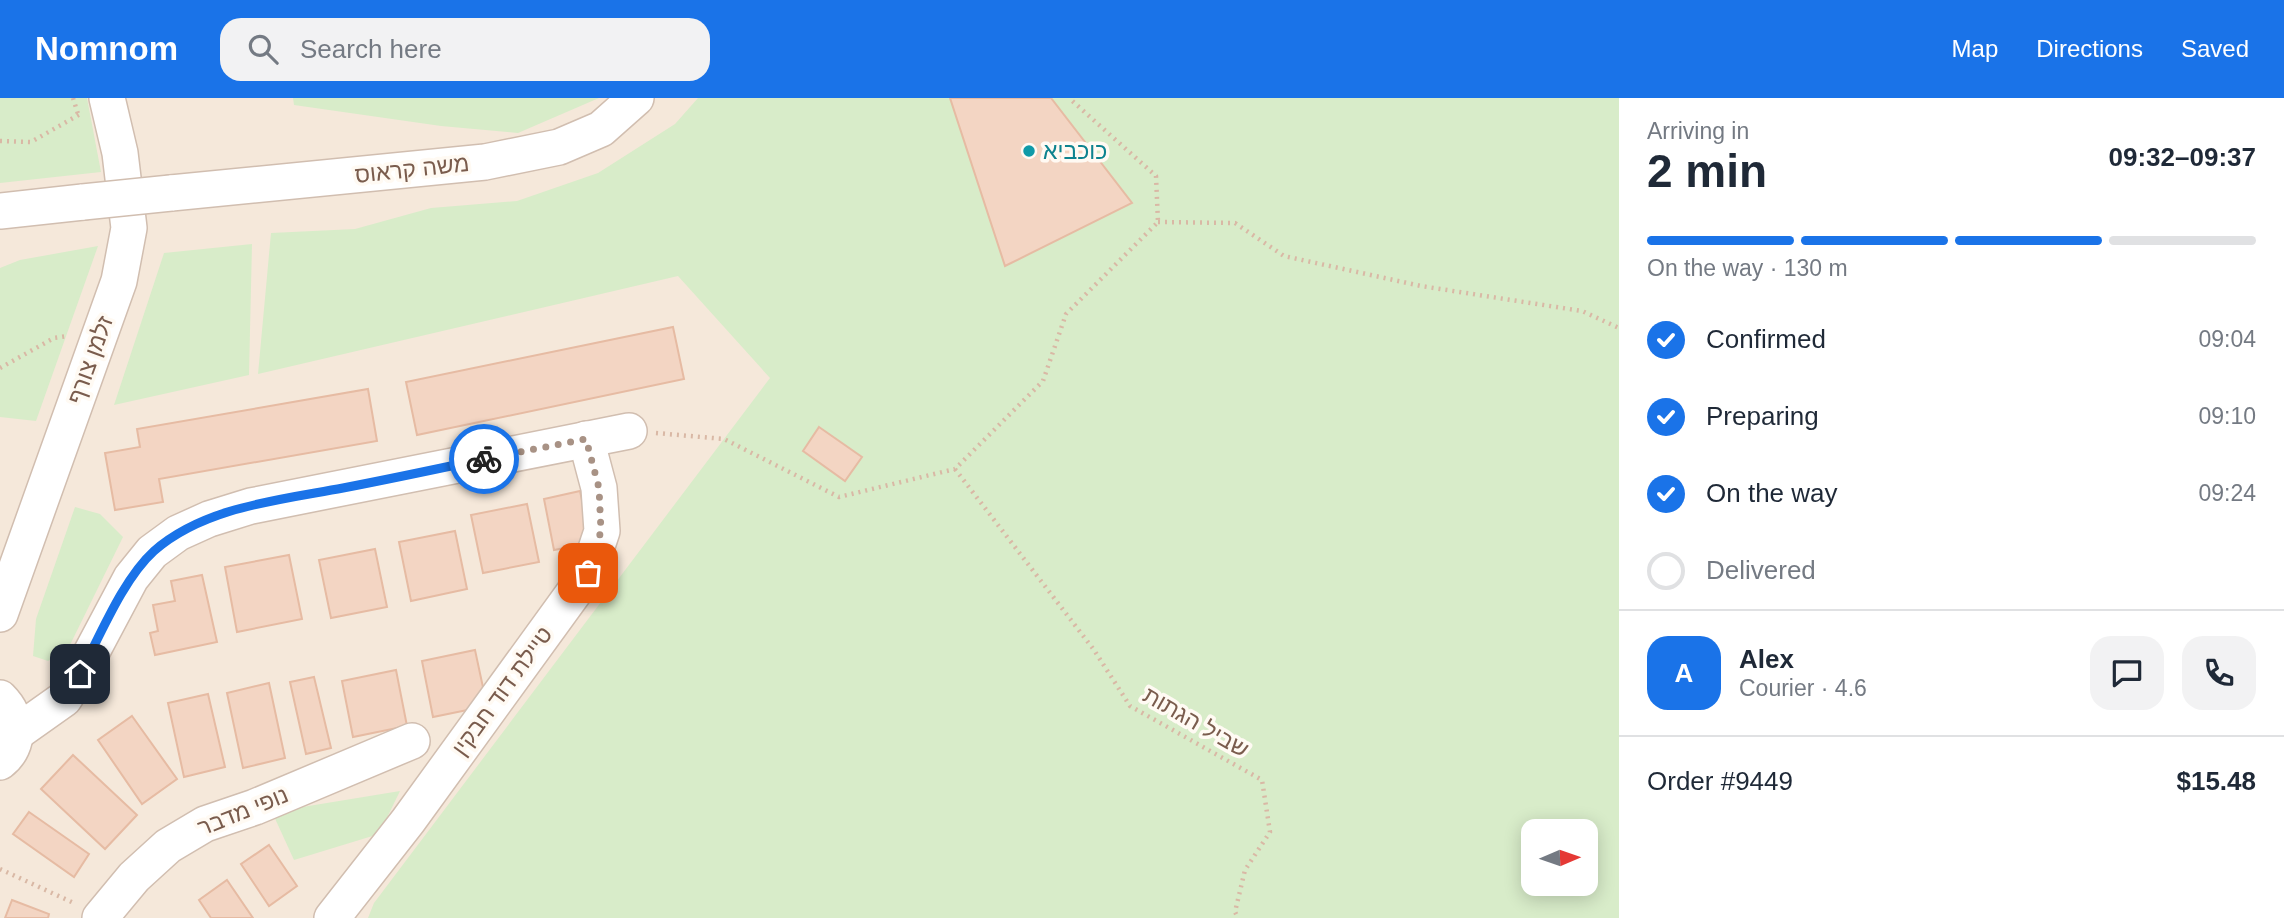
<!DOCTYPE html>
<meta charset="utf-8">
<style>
body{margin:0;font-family:Arial,"Noto Sans Hebrew",sans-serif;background:#f2f2f3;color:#1f2937;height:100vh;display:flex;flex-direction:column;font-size:26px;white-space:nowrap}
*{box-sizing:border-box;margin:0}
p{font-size:23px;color:#747a83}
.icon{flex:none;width:38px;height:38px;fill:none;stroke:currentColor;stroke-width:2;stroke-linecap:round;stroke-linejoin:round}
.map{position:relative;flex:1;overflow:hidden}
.side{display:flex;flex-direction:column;background:#fff;width:665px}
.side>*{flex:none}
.needle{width:46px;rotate:88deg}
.buttons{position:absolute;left:1521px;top:721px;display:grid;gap:14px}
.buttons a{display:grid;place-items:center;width:77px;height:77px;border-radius:14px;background:#fff;box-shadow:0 4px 18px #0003;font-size:35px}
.pin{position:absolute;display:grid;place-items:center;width:60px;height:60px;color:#fff;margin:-30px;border-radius:14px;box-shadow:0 4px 10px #0006}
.courier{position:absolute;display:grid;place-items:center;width:70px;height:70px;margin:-35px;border:5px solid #1a73e8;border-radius:50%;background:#fff;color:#222;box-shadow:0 2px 9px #0007}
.head em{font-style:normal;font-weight:800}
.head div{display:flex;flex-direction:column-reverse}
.head{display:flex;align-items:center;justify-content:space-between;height:119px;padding:0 28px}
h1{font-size:46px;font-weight:800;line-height:52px}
.bar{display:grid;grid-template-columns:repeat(4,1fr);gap:10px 7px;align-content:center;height:84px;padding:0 28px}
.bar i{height:9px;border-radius:5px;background:#e0e1e3}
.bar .on{background:#1a73e8}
.bar p{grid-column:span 4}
.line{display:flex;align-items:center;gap:18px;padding:0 28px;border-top:2px solid #e0e1e3}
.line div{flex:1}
.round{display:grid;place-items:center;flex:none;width:74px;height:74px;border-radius:21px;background:#f2f2f3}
ol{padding:0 28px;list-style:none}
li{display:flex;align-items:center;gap:21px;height:77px}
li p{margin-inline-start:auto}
li .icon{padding:7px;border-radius:50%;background:#1a73e8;color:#fff;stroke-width:4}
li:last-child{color:#747a83}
li i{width:38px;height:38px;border:4px solid #e0e1e3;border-radius:50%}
header{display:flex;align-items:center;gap:42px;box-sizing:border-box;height:98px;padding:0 35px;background:#1a73e8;color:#fff}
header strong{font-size:33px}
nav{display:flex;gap:38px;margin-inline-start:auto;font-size:24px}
.search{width:490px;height:63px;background:#f2f2f3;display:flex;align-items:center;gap:18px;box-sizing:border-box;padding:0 24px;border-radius:21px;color:#747a83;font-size:26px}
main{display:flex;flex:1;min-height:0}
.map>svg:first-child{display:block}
.residential{fill:#f5e8da}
.green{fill:#d8ecc9;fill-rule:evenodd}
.building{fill:#f3d5c3;stroke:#e6bba3;stroke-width:2}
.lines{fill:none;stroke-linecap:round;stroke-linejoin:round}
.minor-casing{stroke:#d1beb0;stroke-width:38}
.path{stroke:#d9b8a5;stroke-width:4.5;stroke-dasharray:2 5;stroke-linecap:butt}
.minor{stroke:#fff;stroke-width:35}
.minor-bridge-casing{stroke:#d1beb0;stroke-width:38;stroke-linecap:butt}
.minor-bridge{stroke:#fff;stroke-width:35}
.done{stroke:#a89285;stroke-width:7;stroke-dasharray:0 12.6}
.route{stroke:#1a73e8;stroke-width:9}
.culture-dot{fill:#0f9aa8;stroke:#fffaf3;stroke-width:2.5}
.labels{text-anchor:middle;stroke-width:7;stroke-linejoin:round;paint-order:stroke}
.culture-label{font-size:23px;fill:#0d838f;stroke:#fffaf3;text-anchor:start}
.street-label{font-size:23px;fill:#7a5c4d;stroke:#fffaf3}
</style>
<header>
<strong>Nomnom</strong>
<div class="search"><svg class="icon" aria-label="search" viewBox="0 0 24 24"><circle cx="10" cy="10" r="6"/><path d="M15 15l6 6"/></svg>Search here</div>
<nav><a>Map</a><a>Directions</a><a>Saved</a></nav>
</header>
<main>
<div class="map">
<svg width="1619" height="820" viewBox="0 0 1619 820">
<rect width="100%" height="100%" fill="#fdf6ec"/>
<polygon class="residential" points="0,0 900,0 873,141 423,820 0,820"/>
<g class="green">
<polygon points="0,0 87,0 101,74 0,85"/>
<polygon points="293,0 599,0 518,35 441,28 294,7"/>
<path d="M698,0h921v820h-1251l6,-15 396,-525 -92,-102 -420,98 13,-141 84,-4 76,-21 86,-7 81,-28 77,-49zM1533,733h53v53h-53z"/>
<polygon points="252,146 249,277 114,307 164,155"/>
<polygon points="98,148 36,323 0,319 0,170 20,162"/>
<polygon points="75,409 100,416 123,439 67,553 48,563 33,558 36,521"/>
<polygon points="400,693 379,736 294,762 272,714"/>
</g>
<g class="building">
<polygon points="950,0 1051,0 1132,105 1005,168"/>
<polygon points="673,229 684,281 417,337 406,284"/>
<polygon points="368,291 377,343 159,381 163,404 115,412 105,355 140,349 137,331"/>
<polygon points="819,329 862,359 845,383 803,353"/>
<polygon points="580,393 591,445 554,452 544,401"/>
<polygon points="527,406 539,464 483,475 471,417"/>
<polygon points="455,433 467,491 411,503 399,444"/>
<polygon points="375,451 387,509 331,520 319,462"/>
<polygon points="289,457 302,521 237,534 225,469"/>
<polygon points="202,477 217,544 155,557 150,535 158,533 153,507 175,503 171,483"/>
<polygon points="475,552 487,608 433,619 422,563"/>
<polygon points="396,572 407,628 353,639 342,583"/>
<polygon points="314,579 331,650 306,656 290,584"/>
<polygon points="269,585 285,660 243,670 227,595"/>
<polygon points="208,596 225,669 184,679 168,605"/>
<polygon points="132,618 177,681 142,706 98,642"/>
<polygon points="73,657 137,717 105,751 41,691"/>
<polygon points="29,714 89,756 74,779 13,736"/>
<polygon points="269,747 297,788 269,808 241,766"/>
<polygon points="227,782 253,820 211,820 199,802"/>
<polygon points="12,802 49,816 48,820 5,820"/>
</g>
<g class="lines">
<defs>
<g id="minor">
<polyline points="171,95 485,64 559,49 601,31 636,0"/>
<polyline points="0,113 83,104"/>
<polyline points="0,516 119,183 129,130 120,55 107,0"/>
<path d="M0,600c18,18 22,47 0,64"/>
<polyline points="16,635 64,601 80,576 131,480 152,454 178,435 209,421 251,408 629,333"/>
<polyline points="100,820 134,779 168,748 205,726 255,709 412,643"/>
<polyline points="332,820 408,723 588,475 602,433 599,390 586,341"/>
</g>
</defs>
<use href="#minor" class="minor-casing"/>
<g class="path">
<polyline points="73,0 78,16"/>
<polyline points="0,43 31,44 82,15"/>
<polyline points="1158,124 1235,125 1284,158 1421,188 1582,213 1619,230"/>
<polyline points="0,270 54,240 68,238"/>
<polyline points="656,335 724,341 839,399 955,371 1043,283 1066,216 1158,124 1156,78 1069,0"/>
<polyline points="955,371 1094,552 1130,608 1262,682 1270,734 1245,772 1235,814 1238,820"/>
<polyline points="0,771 76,806"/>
</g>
<use href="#minor" class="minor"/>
<defs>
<polyline id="minor-bridge" points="83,104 171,95"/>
</defs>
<use href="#minor-bridge" class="minor-bridge-casing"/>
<use href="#minor-bridge" class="minor-bridge"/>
</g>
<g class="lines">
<polyline class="done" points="484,361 586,341 599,390 601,433 588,475"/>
<path class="route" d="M80,576c20,-38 43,-95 74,-123 50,-44 125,-51 189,-63 47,-9 94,-19 141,-29"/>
</g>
<circle class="culture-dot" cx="1029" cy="53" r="7"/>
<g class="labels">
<g class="culture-label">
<text x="1043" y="61">כוכביא</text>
</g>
<g class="street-label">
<text transform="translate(412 71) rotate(-6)" y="8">משה קראוס</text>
<text transform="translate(90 262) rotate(-70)" y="8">זלמן צורף</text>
<text transform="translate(502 593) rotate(-54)" y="8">טיילת דוד חבקין</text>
<text transform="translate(1196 624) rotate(30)" y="8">שביל הגתות</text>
<text transform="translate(243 713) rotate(-22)" y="8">נופי מדבר</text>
</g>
</g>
</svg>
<div class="buttons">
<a><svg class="needle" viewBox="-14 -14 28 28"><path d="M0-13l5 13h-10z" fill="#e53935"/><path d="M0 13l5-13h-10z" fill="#747a83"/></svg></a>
</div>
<div class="pin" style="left:588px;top:475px;background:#ea580c"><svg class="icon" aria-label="bag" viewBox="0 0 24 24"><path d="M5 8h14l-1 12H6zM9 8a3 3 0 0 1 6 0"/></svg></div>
<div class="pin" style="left:80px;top:576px;background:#1f2937"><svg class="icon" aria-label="home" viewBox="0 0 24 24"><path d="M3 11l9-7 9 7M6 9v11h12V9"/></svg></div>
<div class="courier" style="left:484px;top:361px"><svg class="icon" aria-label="bike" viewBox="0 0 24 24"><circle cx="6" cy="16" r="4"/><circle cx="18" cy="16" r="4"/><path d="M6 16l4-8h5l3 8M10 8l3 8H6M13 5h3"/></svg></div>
</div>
<section class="side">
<div class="head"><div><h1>2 min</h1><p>Arriving in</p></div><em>09:32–09:37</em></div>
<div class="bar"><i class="on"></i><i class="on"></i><i class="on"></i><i></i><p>On the way · 130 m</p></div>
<ol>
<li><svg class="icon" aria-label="check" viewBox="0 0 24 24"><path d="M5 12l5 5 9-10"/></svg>Confirmed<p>09:04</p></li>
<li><svg class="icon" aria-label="check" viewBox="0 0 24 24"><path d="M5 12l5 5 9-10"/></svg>Preparing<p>09:10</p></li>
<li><svg class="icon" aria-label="check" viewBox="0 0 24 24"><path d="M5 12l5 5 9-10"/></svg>On the way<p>09:24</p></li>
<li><i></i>Delivered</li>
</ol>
<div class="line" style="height:126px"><b class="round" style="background:#1a73e8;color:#fff">A</b><div><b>Alex</b><p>Courier · 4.6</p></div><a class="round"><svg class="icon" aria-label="chat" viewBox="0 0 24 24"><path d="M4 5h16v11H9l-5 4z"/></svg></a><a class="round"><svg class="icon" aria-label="phone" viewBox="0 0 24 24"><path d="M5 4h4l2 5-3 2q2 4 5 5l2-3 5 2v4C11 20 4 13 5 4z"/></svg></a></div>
<div class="line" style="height:91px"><div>Order #9449</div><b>$15.48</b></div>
</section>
</main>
